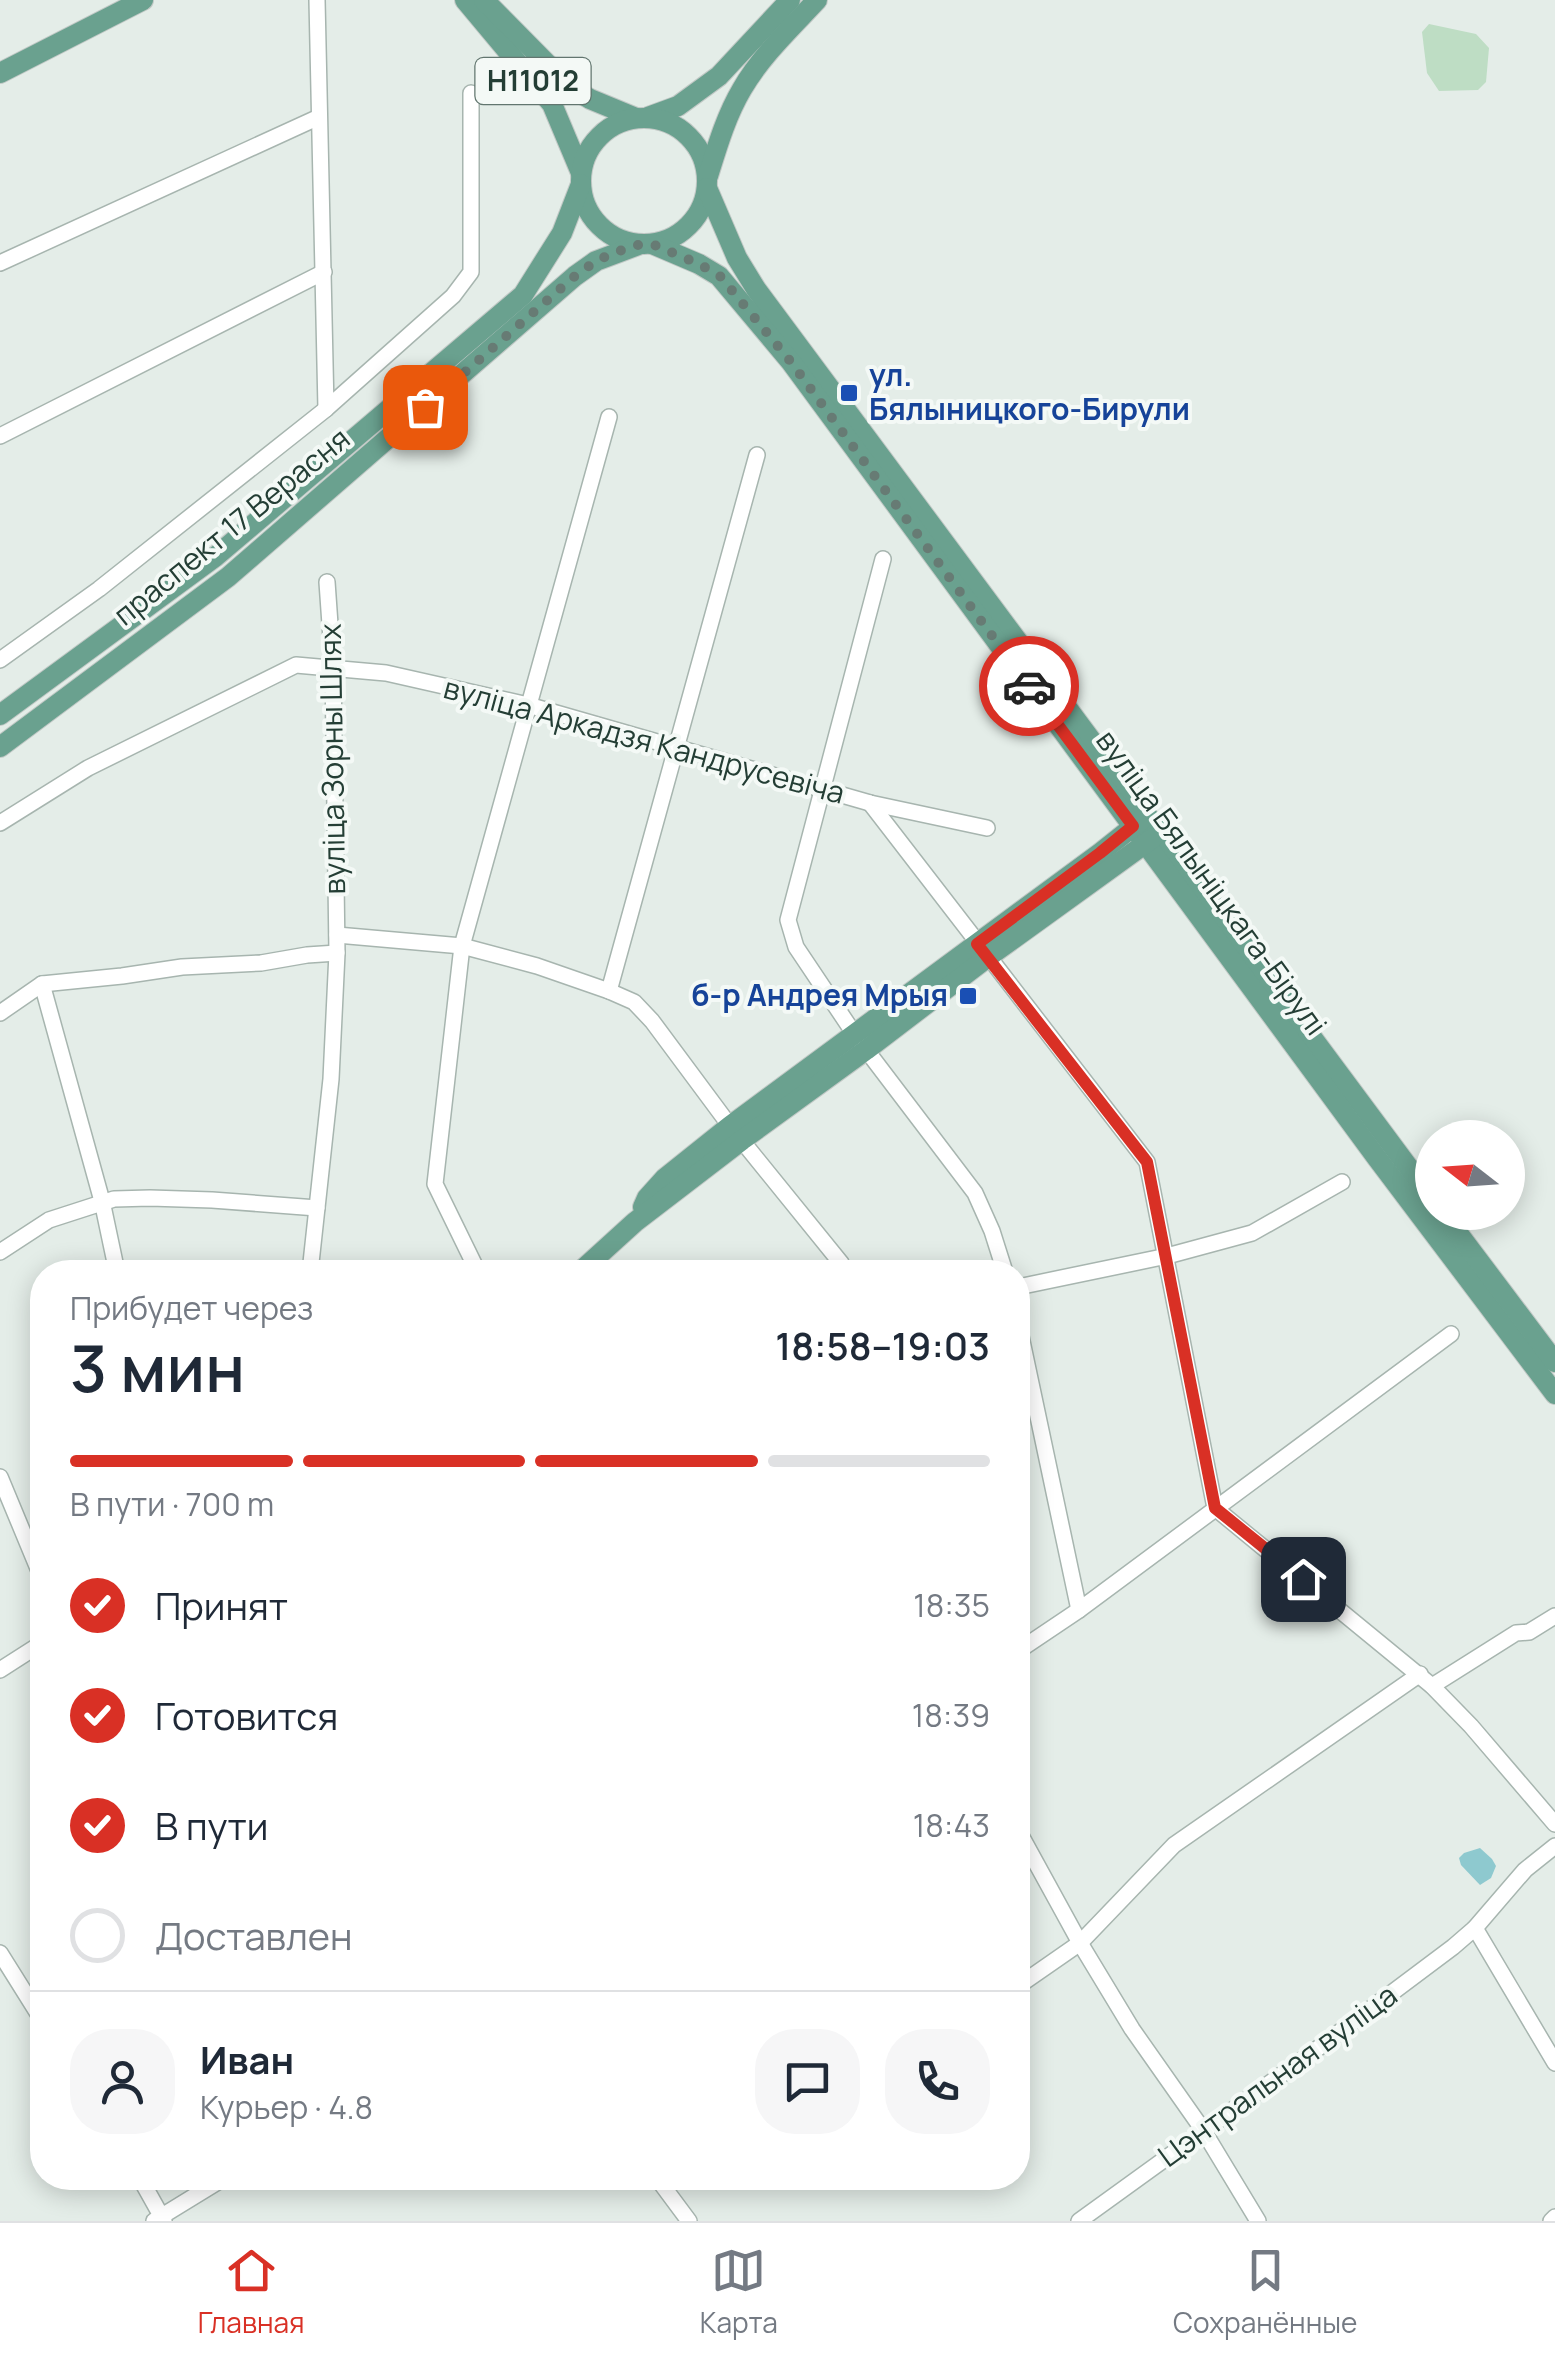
<!DOCTYPE html>
<html lang="ru">
<meta charset="utf-8">
<style>
body{margin:0;font-family:Manrope,sans-serif;background:#f6f6f7;color:#1f2937;height:100vh;display:flex;flex-direction:column;font-size:38px;white-space:nowrap}
*{box-sizing:border-box;margin:0}
p{font-size:32px;color:#747a83}
.icon{flex:none;width:55px;height:55px;fill:none;stroke:currentColor;stroke-width:2;stroke-linecap:round;stroke-linejoin:round}
.map{position:relative;flex:1;overflow:hidden}
.drawer{position:absolute;left:30px;top:1260px;width:1000px;height:930px;display:flex;flex-direction:column;background:#fff;border-radius:40px;box-shadow:0 5px 25px #0003}
.drawer>*{flex:none}
.needle{width:65px;rotate:287deg}
.tools{position:absolute;left:1415px;top:1120px;display:grid;gap:20px}
.tools a{display:grid;place-items:center;width:110px;height:110px;border-radius:50%;background:#fff;box-shadow:0 5px 25px #0003;font-size:50px}
.pin{position:absolute;display:grid;place-items:center;width:85px;height:85px;color:#fff;margin:-42px;border-radius:20px;box-shadow:0 5px 15px #0006}
.courier{position:absolute;display:grid;place-items:center;width:100px;height:100px;margin:-50px;border:8px solid #d93025;border-radius:50%;background:#fff;color:#222;box-shadow:0 2px 12px #0007}
.overview em{font-style:normal;font-weight:600}
.overview div{display:flex;flex-direction:column-reverse}
.overview{display:flex;align-items:center;justify-content:space-between;height:170px;padding:0 40px}
h1{font-size:65px;font-weight:600;line-height:75px}
.bar{display:grid;grid-template-columns:repeat(4,1fr);gap:15px 10px;align-content:center;height:120px;padding:0 40px}
.bar i{height:12px;border-radius:8px;background:#e0e1e3}
.bar .active{background:#d93025}
.bar p{grid-column:span 4}
.line{display:flex;align-items:center;gap:25px;padding:0 40px;border-top:2px solid #e0e1e3}
.line div{flex:1}
.round{display:grid;place-items:center;flex:none;width:105px;height:105px;border-radius:40px;background:#f6f6f7}
ol{padding:0 40px;list-style:none}
li{display:flex;align-items:center;gap:30px;height:110px}
li p{margin-inline-start:auto}
li .icon{padding:10px;border-radius:50%;background:#d93025;color:#fff;stroke-width:4}
li:last-child{color:#747a83}
li i{width:55px;height:55px;border:5px solid #e0e1e3;border-radius:50%}
.tabs{display:flex;justify-content:space-around;align-items:center;height:140px;border-top:2px solid #e0e1e3;background:#fff;font-size:28px;color:#747a83}
.tabs a{display:grid;justify-items:center;gap:5px}
.tabs .active{color:#d93025}
.map>svg:first-child{display:block}
.green{fill:#beddc4}
.water{fill:#8ec9cf}
.lines{fill:none;stroke-linecap:round;stroke-linejoin:round}
.minor-casing{stroke:#a7b5af;stroke-width:18}
.major-casing{stroke:#c2c9c6;stroke-width:22}
.minor{stroke:#fff;stroke-width:15}
.major{stroke:#6aa18f;stroke-width:20}
.done{stroke:#677b74;stroke-width:10;stroke-dasharray:0 18}
.route{stroke:#d93025;stroke-width:12}
.transit-dot{fill:#1a4fb4;stroke:#f4f9f6;stroke-width:4}
.labels{text-anchor:middle;stroke-width:8;stroke-linejoin:round;paint-order:stroke}
.shield{fill:#f4f9f6;stroke:#62766f;stroke-width:2.5}
.shield-label{font-size:28px;font-weight:bold;fill:#243e35}
.transit-label{font-size:30px;font-weight:bold;fill:#164399;stroke:#f4f9f6;text-anchor:start}
.street-label{font-size:30px;fill:#243e35;stroke:#f4f9f6}
</style>
<div class="map">
<svg width="1555" height="2221" viewBox="0 0 1555 2221">
<rect width="100%" height="100%" fill="#e4ede8"/>
<polygon class="green" points="1429,24 1476,34 1489,48 1486,82 1478,90 1439,91 1427,73 1422,32"/>
<polygon class="water" points="1480,1848 1492,1859 1496,1866 1491,1878 1480,1885 1461,1865 1459,1858 1464,1853"/>
<g class="lines">
<defs>
<g id="minor">
<polyline points="317,0 326,409"/>
<polyline points="0,263 319,117"/>
<polyline points="0,436 324,272"/>
<polyline points="883,559 788,920 796,947 855,1035 975,1193 992,1231 1005,1272"/>
<polyline points="0,660 99,589 326,409 453,296 471,272 471,93"/>
<polyline points="870,803 1147,1162 1215,1508 1432,1686 1471,1726 1555,1824"/>
<polyline points="0,823 88,768 296,665 386,673 528,705 870,803 987,828"/>
<polyline points="337,935 462,946 537,966 609,991 634,1002 652,1021 730,1126 841,1263 844,1272"/>
<polyline points="42,984 102,1201 117,1272"/>
<polyline points="609,991 757,455"/>
<polyline points="0,1013 42,984 122,976 182,967 261,963 307,955 337,953"/>
<polyline points="0,1252 49,1220 114,1199 150,1198 212,1200 317,1208"/>
<polyline points="310,1272 331,1079 337,953 333,667 327,582"/>
<polyline points="478,1272 435,1184 462,946 609,417"/>
<polyline points="1018,1287 1167,1256 1252,1233 1342,1182"/>
<polyline points="1018,1322 1079,1610"/>
<polyline points="0,1477 42,1578"/>
<polyline points="1018,1651 1079,1610 1451,1334"/>
<polyline points="0,1670 42,1643"/>
<polyline points="1432,1686 1516,1633 1529,1632 1555,1616"/>
<polyline points="1018,1830 1080,1943 1132,2029 1203,2130 1258,2221"/>
<polyline points="1475,1928 1555,2063"/>
<polyline points="0,1953 42,2020"/>
<polyline points="1018,1986 1080,1943 1174,1845 1420,1674"/>
<polyline points="140,2178 164,2221"/>
<polyline points="657,2178 689,2221"/>
<polyline points="154,2221 224,2178"/>
<polyline points="1079,2221 1313,2052 1453,1947 1475,1928 1525,1870 1555,1846"/>
<polyline points="1551,2221 1555,2217"/>
</g>
<g id="major">
<polyline points="465,0 552,104 581,173"/>
<polyline points="484,0 569,86 590,99 636,118"/>
<polyline points="0,73 143,0"/>
<polyline points="648,117 678,106 719,76 790,0"/>
<circle cx="644" cy="181" r="63"/>
<path d="M708,176c9,-29 18,-60 34,-87 19,-33 49,-61 75,-89"/>
<polyline points="707,188 737,258 756,289 1432,1199"/>
<polyline points="652,244 699,264 719,276 791,362 1377,1158 1555,1394"/>
<polyline points="0,715 215,557 523,295 562,233 581,184"/>
<polyline points="0,747 228,577 575,276 596,261 641,244"/>
<polyline points="643,1207 647,1198 665,1178 730,1126 1100,853 1144,818"/>
<polyline points="1442,1212 1555,1362"/>
<polyline points="580,1272 635,1222 742,1140 866,1050 988,957 1153,838"/>
</g>
</defs>
<use href="#minor" class="minor-casing"/>
<use href="#major" class="major-casing"/>
<use href="#minor" class="minor"/>
<use href="#major" class="major"/>
</g>
<g class="lines">
<polyline class="done" points="425,407 575,276 596,261 616,252 641,244 652,244 699,264 720,276 791,362 1029,686"/>
<polyline class="route" points="1029,686 1133,826 1100,853 977,944 1147,1162 1215,1508 1303,1579"/>
</g>
<g class="transit-dot">
<rect x="839" y="383" width="20" height="20" rx="5"/>
<rect x="958" y="986" width="20" height="20" rx="5"/>
</g>
<g class="labels">
<rect class="shield" x="475.5" y="58" width="115" height="46" rx="8"/>
<g class="shield-label">
<text x="533" y="91">Н11012</text>
</g>
<g class="transit-label">
<text x="869" y="386">ул.<tspan x="869" dy="34">Бялыницкого-Бирули</tspan></text>
<text x="948" y="1006" text-anchor="end">б-р Андрея Мрыя</text>
</g>
<g class="street-label">
<text transform="translate(232 527) rotate(-39)" y="10">праспект 17 Верасня</text>
<text transform="translate(644 741) rotate(15)" y="10">вуліца Аркадзя Кандрусевіча</text>
<text transform="translate(333 759) rotate(-91)" y="10">вуліца Зорны Шлях</text>
<text transform="translate(1211 883) rotate(54)" y="10">вуліца Бялыніцкага-Бірулі</text>
<text transform="translate(1278 2076) rotate(-36)" y="10">Цэнтральная вуліца</text>
</g>
</g>
</svg>
<div class="tools">
<a><svg class="needle" viewBox="-14 -14 28 28"><path d="M0-13l5 13h-10z" fill="#e53935"/><path d="M0 13l5-13h-10z" fill="#747a83"/></svg></a>
</div>
<div class="pin" style="left:425px;top:407px;background:#ea580c"><svg class="icon" aria-label="bag" viewBox="0 0 24 24"><path d="M5 8h14l-1 12H6zM9 8a3 3 0 0 1 6 0"/></svg></div>
<div class="pin" style="left:1303px;top:1579px;background:#1f2937"><svg class="icon" aria-label="home" viewBox="0 0 24 24"><path d="M3 11l9-7 9 7M6 9v11h12V9"/></svg></div>
<div class="courier" style="left:1029px;top:686px"><svg class="icon" aria-label="car" viewBox="0 0 24 24"><path d="M5 17H2v-5l4-1 3-4h7l3 4 3 1v5h-3M9 17h6M6 11h13"/><circle cx="7" cy="17" r="2"/><circle cx="17" cy="17" r="2"/></svg></div>
<section class="drawer">
<div class="overview"><div><h1>3 мин</h1><p>Прибудет через</p></div><em>18:58–19:03</em></div>
<div class="bar"><i class="active"></i><i class="active"></i><i class="active"></i><i></i><p>В пути · 700 m</p></div>
<ol>
<li><svg class="icon" aria-label="check" viewBox="0 0 24 24"><path d="M5 12l5 5 9-10"/></svg>Принят<p>18:35</p></li>
<li><svg class="icon" aria-label="check" viewBox="0 0 24 24"><path d="M5 12l5 5 9-10"/></svg>Готовится<p>18:39</p></li>
<li><svg class="icon" aria-label="check" viewBox="0 0 24 24"><path d="M5 12l5 5 9-10"/></svg>В пути<p>18:43</p></li>
<li><i></i>Доставлен</li>
</ol>
<div class="line" style="height:180px"><a class="round"><svg class="icon" aria-label="person" viewBox="0 0 24 24"><circle cx="12" cy="8" r="4"/><path d="M4 21q1-7 8-7t8 7"/></svg></a><div><b>Иван</b><p>Курьер · 4.8</p></div><a class="round"><svg class="icon" aria-label="chat" viewBox="0 0 24 24"><path d="M4 5h16v11H9l-5 4z"/></svg></a><a class="round"><svg class="icon" aria-label="phone" viewBox="0 0 24 24"><path d="M5 4h4l2 5-3 2q2 4 5 5l2-3 5 2v4C11 20 4 13 5 4z"/></svg></a></div>
</section>
</div>
<nav class="tabs">
<a class="active"><svg class="icon" aria-label="home" viewBox="0 0 24 24"><path d="M3 11l9-7 9 7M6 9v11h12V9"/></svg>Главная</a>
<a><svg class="icon" aria-label="map" viewBox="0 0 24 24"><path d="M3 6l6-2 6 2 6-2v14l-6 2-6-2-6 2zM9 4v14M15 6v14"/></svg>Карта</a>
<a><svg class="icon" aria-label="saved" viewBox="0 0 24 24"><path d="M7 4h10v16l-5-4-5 4z"/></svg>Сохранённые</a>
</nav>
